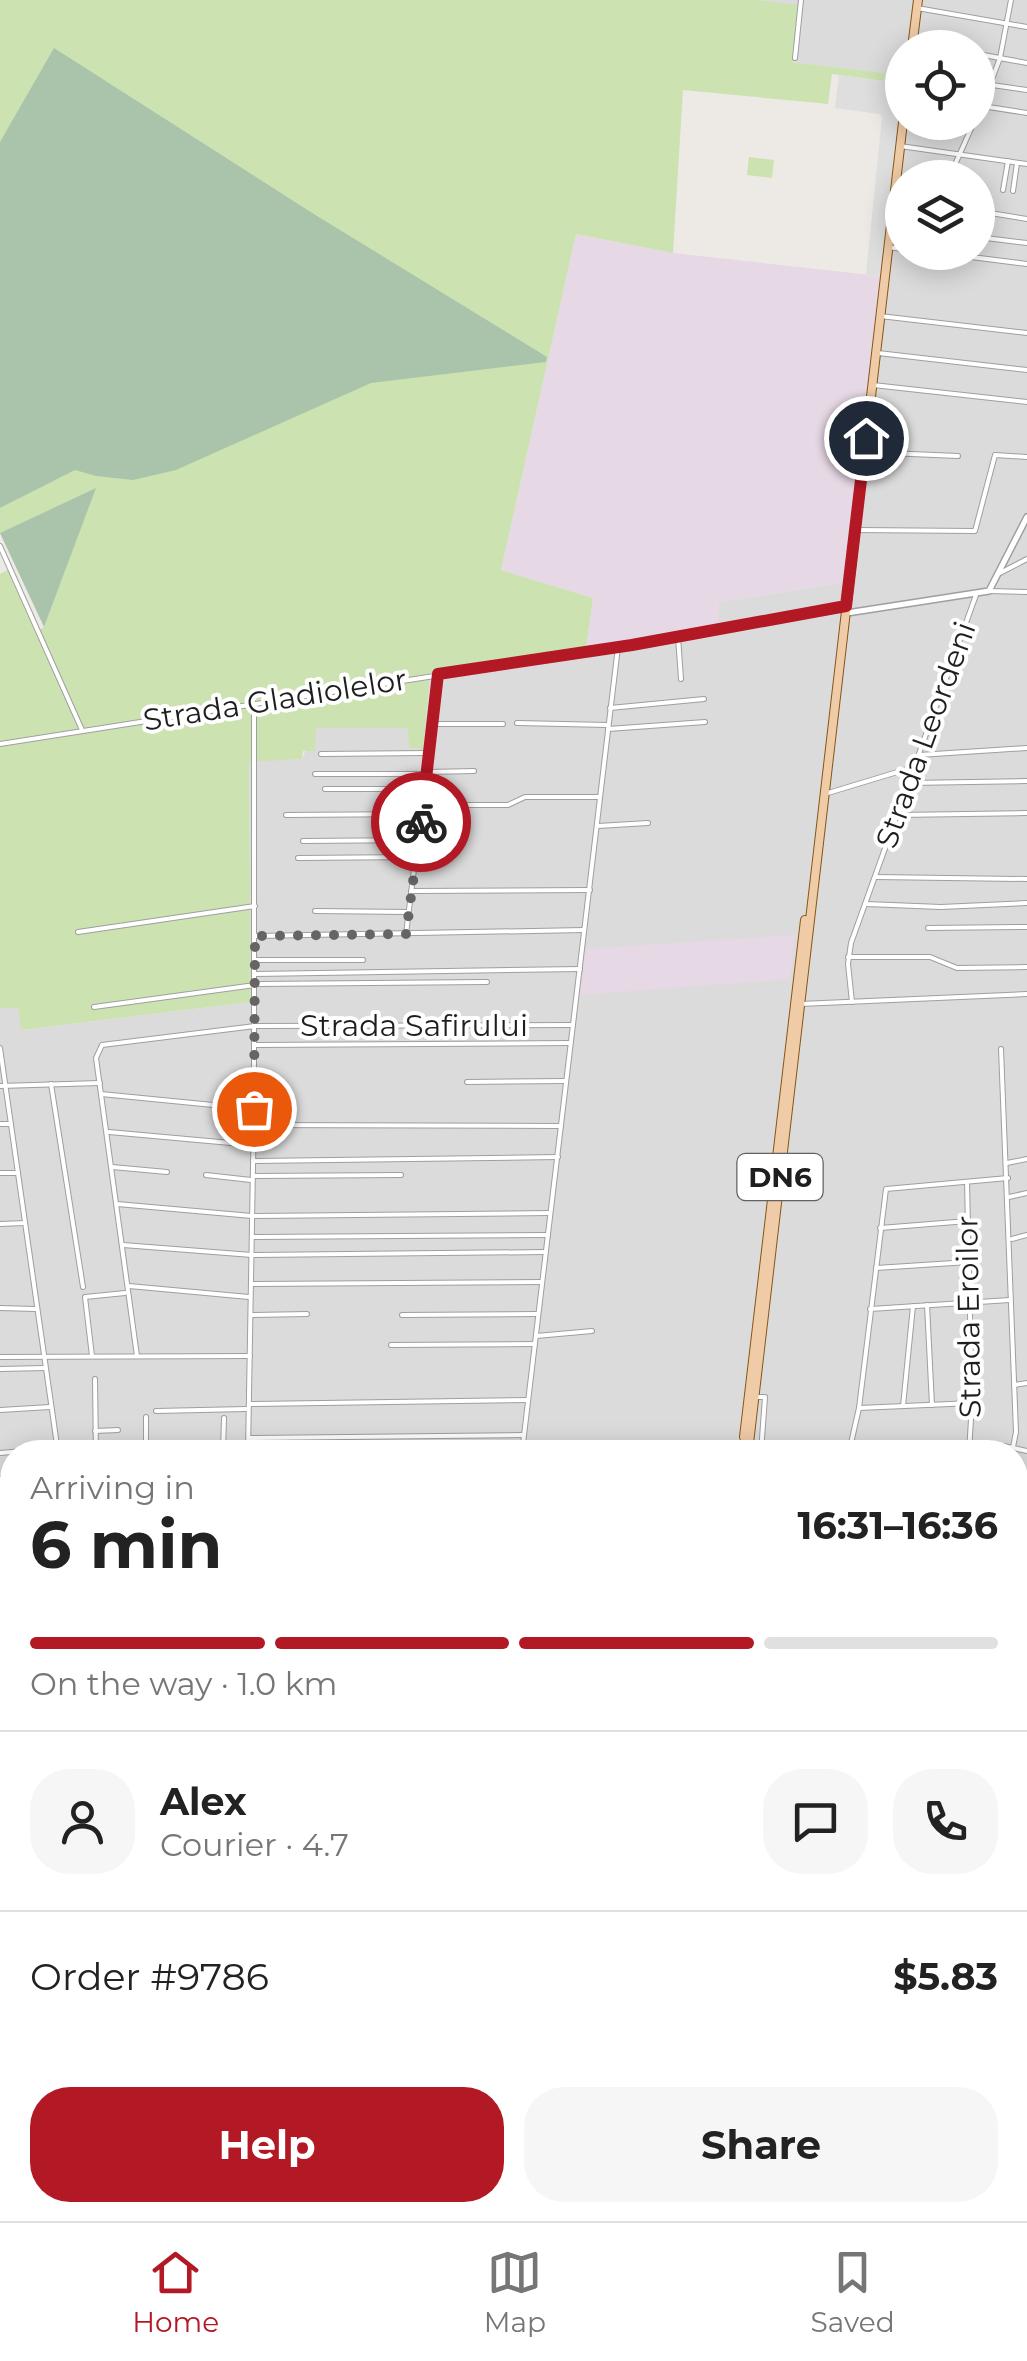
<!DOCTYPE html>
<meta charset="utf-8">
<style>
body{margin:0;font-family:Montserrat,sans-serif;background:#f6f6f6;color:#222;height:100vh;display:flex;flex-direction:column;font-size:38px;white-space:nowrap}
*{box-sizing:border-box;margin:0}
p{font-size:32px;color:#767676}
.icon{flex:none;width:55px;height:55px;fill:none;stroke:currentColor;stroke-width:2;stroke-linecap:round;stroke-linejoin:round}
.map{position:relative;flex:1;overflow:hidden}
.sheet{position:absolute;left:0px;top:1440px;width:1028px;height:782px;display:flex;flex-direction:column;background:#fff;border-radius:40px 40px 0 0;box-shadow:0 5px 25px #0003}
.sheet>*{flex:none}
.buttons{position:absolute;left:885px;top:30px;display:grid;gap:20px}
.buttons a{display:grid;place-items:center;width:110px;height:110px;border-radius:50%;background:#fff;box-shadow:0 5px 25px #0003;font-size:50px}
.pin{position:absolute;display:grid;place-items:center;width:85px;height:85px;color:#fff;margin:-42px;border:5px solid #fff;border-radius:50%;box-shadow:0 2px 10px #0007}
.courier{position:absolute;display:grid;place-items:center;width:100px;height:100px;margin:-50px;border:8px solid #b31825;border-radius:50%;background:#fff;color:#222;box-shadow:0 2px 12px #0007}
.headline em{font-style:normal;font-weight:700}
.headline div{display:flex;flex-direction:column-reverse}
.headline{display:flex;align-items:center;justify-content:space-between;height:170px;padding:0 30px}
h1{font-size:65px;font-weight:700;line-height:75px}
.bar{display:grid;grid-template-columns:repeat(4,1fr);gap:15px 10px;align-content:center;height:120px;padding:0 30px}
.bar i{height:12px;border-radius:8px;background:#e0e0e0}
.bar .active{background:#b31825}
.bar p{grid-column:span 4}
.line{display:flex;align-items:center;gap:25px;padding:0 30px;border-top:2px solid #e0e0e0}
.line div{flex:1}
.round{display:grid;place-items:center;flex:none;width:105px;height:105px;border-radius:40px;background:#f6f6f6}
.primary-button{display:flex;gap:20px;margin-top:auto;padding:20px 30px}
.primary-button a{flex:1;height:115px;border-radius:40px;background:#b31825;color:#fff;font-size:40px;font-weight:700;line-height:115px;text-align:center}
.primary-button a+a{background:#f6f6f6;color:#222}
.menu{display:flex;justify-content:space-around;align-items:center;height:140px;border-top:2px solid #e0e0e0;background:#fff;font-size:28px;color:#767676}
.menu a{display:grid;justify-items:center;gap:5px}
.menu .active{color:#b31825}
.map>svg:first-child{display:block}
.residential{fill:#dcdbdb;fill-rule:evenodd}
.industrial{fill:#e6d8e4}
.grass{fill:#cde2b1}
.cemetery{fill:#a9c4ab}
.parking{fill:#dedede}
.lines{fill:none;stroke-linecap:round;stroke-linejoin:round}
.minor-casing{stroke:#9f9f9f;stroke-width:6}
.tertiary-casing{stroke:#9f9f9f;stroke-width:8}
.primary-casing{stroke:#855612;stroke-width:10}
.minor{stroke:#fff;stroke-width:4}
.tertiary{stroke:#fff;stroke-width:5}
.primary{stroke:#f0cba7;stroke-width:8}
.done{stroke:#666564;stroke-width:10;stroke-dasharray:0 18}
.route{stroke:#b31825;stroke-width:12}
.labels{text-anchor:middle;stroke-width:8;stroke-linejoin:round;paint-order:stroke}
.shield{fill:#fff;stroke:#626262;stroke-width:2.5}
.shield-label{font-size:28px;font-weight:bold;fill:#1e1e1e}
.street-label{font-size:30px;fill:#1e1e1e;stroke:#fff}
</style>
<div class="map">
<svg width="1027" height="2221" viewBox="0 0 1027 2221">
<rect width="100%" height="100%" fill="#edeae5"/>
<g class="residential">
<path d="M759,0h268v2221h-519l1,-11h506v-758h-1003v757l-9,1v11h-3v-1213h18l4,22 229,-28 -2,-241 53,-2 13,-31h94l21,-56 202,-30 85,-17 2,-23 127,-20 56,-494v34h76v-74h-76v27l-111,-13 7,-56zM902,178h76v74h-76z"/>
<polygon points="171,2210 359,2210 358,2220 374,2220 170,2221"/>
</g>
<g class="industrial">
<polygon points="576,234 673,253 880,276 846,582 719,602 718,625 586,648 593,598 501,570"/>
<polygon points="795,935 790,979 580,995 586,949"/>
</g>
<g class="grass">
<polygon points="0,0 759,0 798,5 792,62 885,73 884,81 832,74 828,104 683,90 673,253 576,234 501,570 593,598 586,648 430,672 423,749 409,748 408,728 316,728 315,751 303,751 302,759 249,762 251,1002 21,1030 18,1008 0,1008 0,574 9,569 37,631 44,627 95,489 0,533 0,508 75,469 0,181"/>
<polygon points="749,157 774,160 772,178 747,175"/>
<rect x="3" y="2210" width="42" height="11"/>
<polygon points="64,2210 171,2210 170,2221 63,2221"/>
<polygon points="359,2210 509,2210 508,2221 374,2221 358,2220"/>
</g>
<g class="cemetery">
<polygon points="54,48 309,211 547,357 546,362 371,383 176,470 133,480 96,476 75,470 0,508 0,142"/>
<polygon points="96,488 44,627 0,533"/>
</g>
<polygon class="parking" points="885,73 902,75 902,88 880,276 866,274 882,117 879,114 835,108 839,75 883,81"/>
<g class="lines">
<defs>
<g id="minor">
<polyline points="917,8 1027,27"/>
<polyline points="914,43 939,48"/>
<polyline points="978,54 1027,63"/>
<polyline points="795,58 801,0"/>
<polyline points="992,85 1027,90"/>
<polyline points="982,106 1027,113"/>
<polyline points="978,116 1000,58 1011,0"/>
<polyline points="900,146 1027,164"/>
<polyline points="949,178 974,122"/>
<polyline points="1003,190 1008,161"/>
<polyline points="1013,191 1017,163"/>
<polyline points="978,211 1027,219"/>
<polyline points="891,225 902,227"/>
<polyline points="978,237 1027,243"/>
<polyline points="888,247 902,249"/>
<polyline points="932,252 1027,264"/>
<polyline points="880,316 1027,333"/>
<polyline points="878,353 1027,370"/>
<polyline points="873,385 1027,402"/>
<polyline points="864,452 958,456"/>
<polyline points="855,530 975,531 995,455 1027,457"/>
<polyline points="0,546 82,730"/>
<polyline points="1000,573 1027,559"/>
<polyline points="989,591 1027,592"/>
<polyline points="678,637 681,679"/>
<polyline points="610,708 704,699"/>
<polyline points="517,723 608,725"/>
<polyline points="432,724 503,724"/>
<polyline points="608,729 705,722"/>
<polyline points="0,744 632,645 846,606"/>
<polyline points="321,754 427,753"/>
<polyline points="919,755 1027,748"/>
<polyline points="429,772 474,771"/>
<polyline points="315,774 425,774"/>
<polyline points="909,783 1027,781"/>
<polyline points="325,789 425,789"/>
<polyline points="828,793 914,767"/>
<polyline points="423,805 508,805 525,797 600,797"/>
<polyline points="286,815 421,814"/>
<polyline points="898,815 1027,813"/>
<polyline points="598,826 648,823"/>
<polyline points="303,841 419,840"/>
<polyline points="298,858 416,857"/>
<polyline points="876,877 1027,879"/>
<polyline points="411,891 590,890"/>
<polyline points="866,904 941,907 1027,903"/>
<polyline points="315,911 408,912"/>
<polyline points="928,928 1027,927"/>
<polyline points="78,932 255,906"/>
<polyline points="406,934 438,674"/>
<polyline points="255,936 584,930"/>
<polyline points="848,957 930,957 957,968 1027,967"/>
<polyline points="255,960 363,960"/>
<polyline points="255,974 580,969"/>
<polyline points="256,984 487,982"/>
<polyline points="852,1002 848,964 851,943 976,595"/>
<polyline points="800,1004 1027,994"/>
<polyline points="94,1007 255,985"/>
<polyline points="255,1045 570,1043"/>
<polyline points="0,1048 58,1452"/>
<polyline points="1001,1049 1016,1432 1012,1452"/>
<polyline points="467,1082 566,1081"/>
<polyline points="51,1084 83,1287"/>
<polyline points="0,1086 100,1083"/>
<polyline points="101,1094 254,1109"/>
<polyline points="0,1124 11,1124"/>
<polyline points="256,1125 561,1126"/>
<polyline points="109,1132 253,1145"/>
<polyline points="253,1161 558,1157"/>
<polyline points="1007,1163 1027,1159"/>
<polyline points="112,1167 167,1172"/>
<polyline points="0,1173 18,1173"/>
<polyline points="206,1175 251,1180"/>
<polyline points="253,1176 401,1175"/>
<polyline points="967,1182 972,1403 969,1452"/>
<polyline points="1009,1197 1027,1193"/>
<polyline points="117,1204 252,1216 550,1213"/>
<polyline points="0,1224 25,1223"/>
<polyline points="880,1228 968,1221"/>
<polyline points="252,1237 548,1235"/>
<polyline points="1012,1239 1027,1235"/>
<polyline points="123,1245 252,1255 545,1252"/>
<polyline points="876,1268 969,1262"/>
<polyline points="251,1284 542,1282"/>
<polyline points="129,1286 249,1297"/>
<polyline points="927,1305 932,1405"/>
<polyline points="0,1308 35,1309"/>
<polyline points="870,1309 1010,1300"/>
<polyline points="251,1315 307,1314"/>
<polyline points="402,1315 537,1314"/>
<polyline points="536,1336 592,1331"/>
<polyline points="391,1345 535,1344"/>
<polyline points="92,1356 85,1297 125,1293"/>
<polyline points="137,1356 96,1058 102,1045 255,1026 573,1025"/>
<polyline points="0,1357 250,1356"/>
<polyline points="0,1369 45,1368"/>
<polyline points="95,1379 96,1452"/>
<polyline points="1014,1385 1027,1383"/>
<polyline points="755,1397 765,1397 761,1452"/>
<polyline points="249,1404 528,1400"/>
<polyline points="903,1406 913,1306"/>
<polyline points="859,1408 972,1403"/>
<polyline points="0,1410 50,1407"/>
<polyline points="156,1411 246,1409"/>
<polyline points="95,1431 118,1430"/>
<polyline points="249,1438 524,1435"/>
<polyline points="146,1452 146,1417"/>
<polyline points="223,1452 224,1418"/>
<polyline points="248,1452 254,1109 254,707"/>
<polyline points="522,1452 618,647"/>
<polyline points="832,1452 1004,1446 1027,1451"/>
<polyline points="849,1452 859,1408 886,1189 1008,1178"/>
<polyline points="0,1453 58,1448"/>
<polyline points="1015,1532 1027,1989"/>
<polyline points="0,1799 12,1798"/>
<polyline points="1015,1799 1027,1787"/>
<polyline points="1015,2002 1027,2001"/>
<polyline points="1015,2046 1027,2039"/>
<polyline points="0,2188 2,2049"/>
<polyline points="1015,2189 1027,2189"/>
<polyline points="912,2210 913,2221"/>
<polyline points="938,2210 938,2221"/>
<polyline points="960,2210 961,2221"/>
<polyline points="984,2210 985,2221"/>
<polyline points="1011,2210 1012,2221"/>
<polyline points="60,2221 60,2210"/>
<polyline points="190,2221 190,2210"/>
<polyline points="218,2221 219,2210"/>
<polyline points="772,2221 772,2210"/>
<polyline points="876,2221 877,2210"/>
</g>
<g id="tertiary">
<polyline points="847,613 989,591 1027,517"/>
<polyline points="0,1479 12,1478"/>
</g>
<g id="primary">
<polyline points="912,48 918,0"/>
<polyline points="744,1437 805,920"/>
<polyline points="748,1452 903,122"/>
<polyline points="660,2221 661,2210"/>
<polyline points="665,2221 666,2210"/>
</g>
</defs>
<use href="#minor" class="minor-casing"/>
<use href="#tertiary" class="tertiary-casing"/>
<use href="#primary" class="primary-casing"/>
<use href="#minor" class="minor"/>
<use href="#tertiary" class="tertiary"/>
<use href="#primary" class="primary"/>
</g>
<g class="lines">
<polyline class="done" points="254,1109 255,936 406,934 421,822"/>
<polyline class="route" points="421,822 438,674 632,645 846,606 866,438"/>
</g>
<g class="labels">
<rect class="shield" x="737.5" y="1154" width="85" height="46" rx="8"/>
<g class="shield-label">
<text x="780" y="1187">DN6</text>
</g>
<g class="street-label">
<text transform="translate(275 700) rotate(-9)" y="10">Strada Gladiolelor</text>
<text transform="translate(926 735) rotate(-70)" y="10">Strada Leordeni</text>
<text x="414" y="1036">Strada Safirului</text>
<text transform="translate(969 1317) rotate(-91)" y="10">Strada Eroilor</text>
</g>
</g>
</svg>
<div class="buttons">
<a><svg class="icon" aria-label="locate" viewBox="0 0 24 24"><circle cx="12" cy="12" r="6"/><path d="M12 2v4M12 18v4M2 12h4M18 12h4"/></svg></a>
<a><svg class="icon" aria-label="layers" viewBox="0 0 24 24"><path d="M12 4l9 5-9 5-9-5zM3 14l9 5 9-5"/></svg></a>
</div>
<div class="pin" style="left:254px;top:1109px;background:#ea580c"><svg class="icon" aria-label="bag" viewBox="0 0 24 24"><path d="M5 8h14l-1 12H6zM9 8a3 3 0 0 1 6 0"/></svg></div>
<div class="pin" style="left:866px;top:438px;background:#1f2937"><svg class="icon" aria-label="home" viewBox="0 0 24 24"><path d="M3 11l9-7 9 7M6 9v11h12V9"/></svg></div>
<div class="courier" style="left:421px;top:822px"><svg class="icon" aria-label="bike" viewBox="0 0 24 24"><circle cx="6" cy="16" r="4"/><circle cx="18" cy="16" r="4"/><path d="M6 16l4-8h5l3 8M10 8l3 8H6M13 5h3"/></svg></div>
<section class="sheet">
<div class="headline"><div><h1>6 min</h1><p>Arriving in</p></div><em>16:31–16:36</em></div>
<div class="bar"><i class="active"></i><i class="active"></i><i class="active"></i><i></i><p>On the way · 1.0 km</p></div>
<div class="line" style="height:180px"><a class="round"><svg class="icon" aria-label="person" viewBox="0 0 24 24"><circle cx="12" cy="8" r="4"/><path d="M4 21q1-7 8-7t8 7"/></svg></a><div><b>Alex</b><p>Courier · 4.7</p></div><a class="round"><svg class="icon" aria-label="chat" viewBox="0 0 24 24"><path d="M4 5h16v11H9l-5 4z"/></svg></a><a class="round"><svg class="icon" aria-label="phone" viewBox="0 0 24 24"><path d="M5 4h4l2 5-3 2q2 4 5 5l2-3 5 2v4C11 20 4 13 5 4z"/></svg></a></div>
<div class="line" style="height:130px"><div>Order #9786</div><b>$5.83</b></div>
<div class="primary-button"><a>Help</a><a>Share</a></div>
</section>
</div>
<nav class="menu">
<a class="active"><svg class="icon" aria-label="home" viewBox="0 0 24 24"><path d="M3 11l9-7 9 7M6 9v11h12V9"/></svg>Home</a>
<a><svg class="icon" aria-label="map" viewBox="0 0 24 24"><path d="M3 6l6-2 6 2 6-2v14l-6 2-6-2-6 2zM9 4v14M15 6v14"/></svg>Map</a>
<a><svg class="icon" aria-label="saved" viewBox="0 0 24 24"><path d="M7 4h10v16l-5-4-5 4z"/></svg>Saved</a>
</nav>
